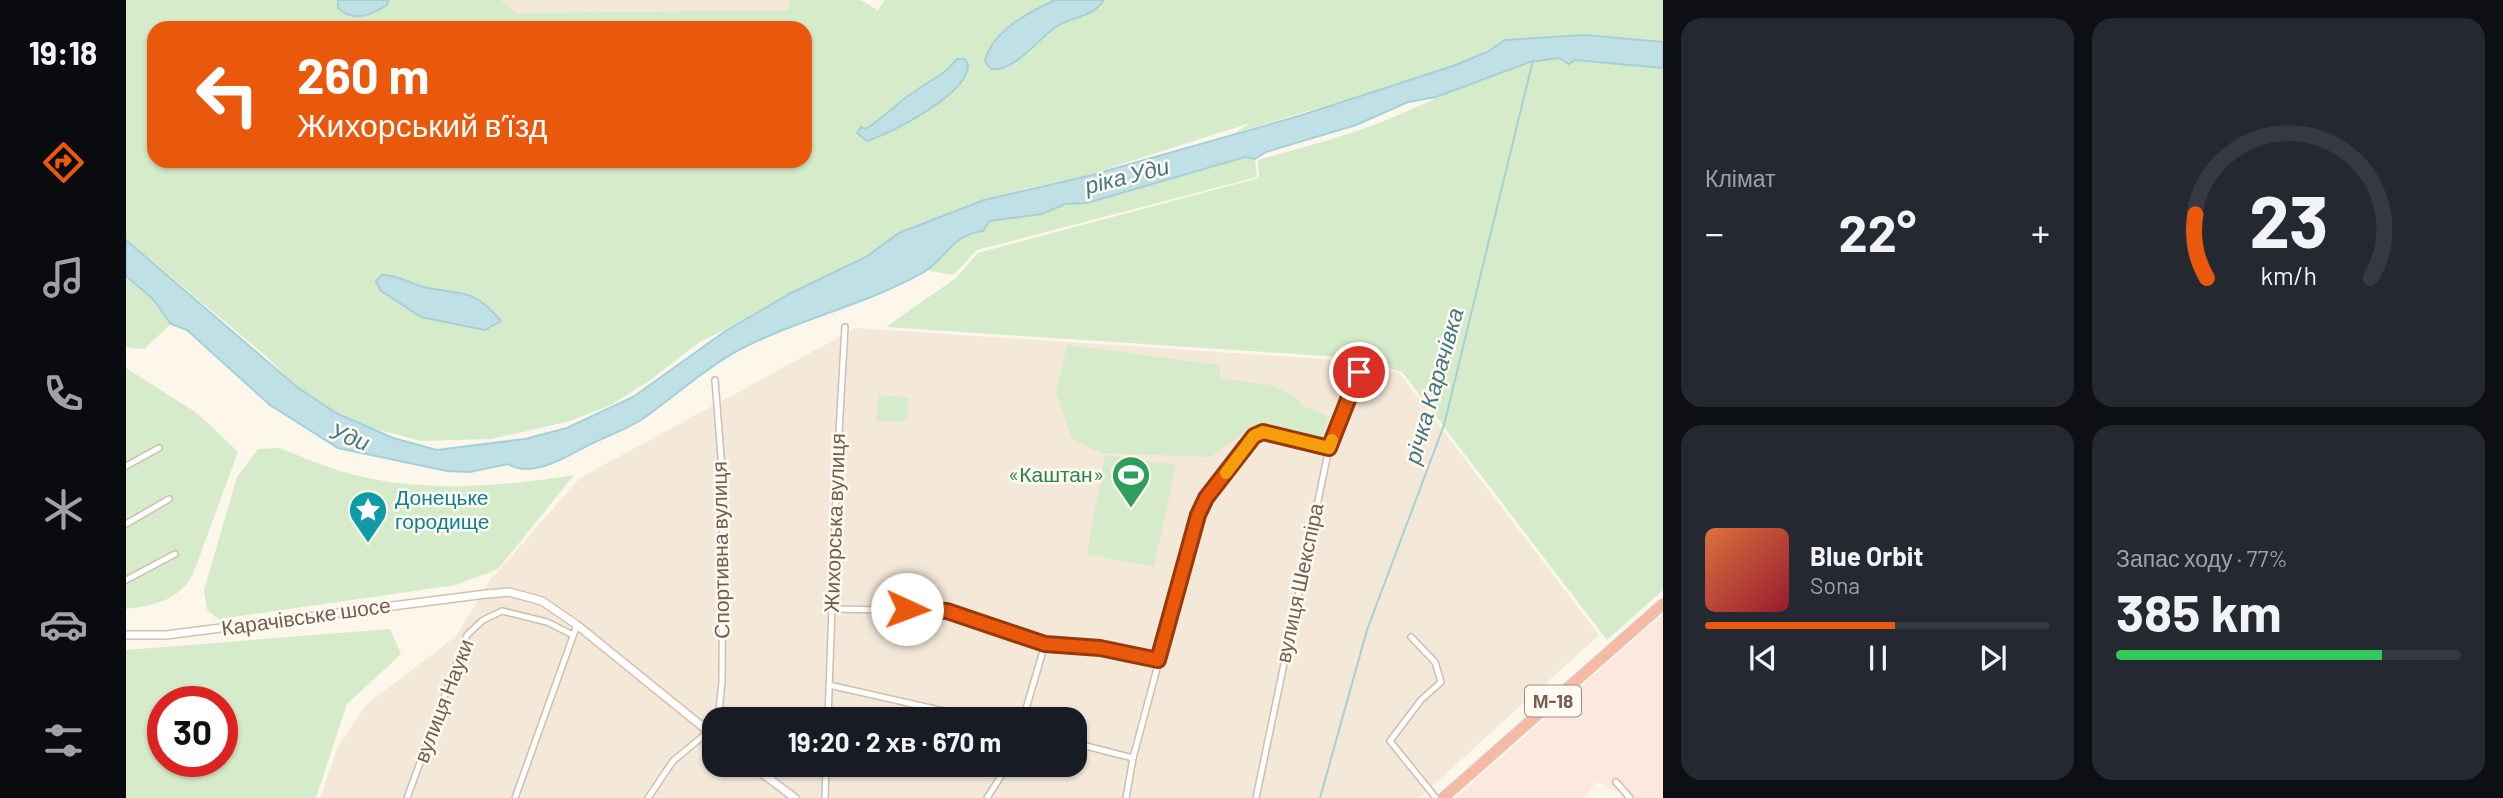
<!DOCTYPE html>
<html lang="uk">
<head>
<meta charset="utf-8">
<style>
	body { margin:0; font-family:Barlow,sans-serif; background:#242831; color:#f1f3f6; height:100vh; display:flex; flex-direction:column; font-size:26px; white-space:nowrap }
	* { box-sizing:border-box; margin:0 }
	p { font-size:23px; color:#9ea1a6 }
	.icon { flex:none; width:38px; height:38px; fill:none; stroke:currentColor; stroke-width:2; stroke-linecap:round; stroke-linejoin:round }
	.map { position:relative; flex:1; overflow:hidden }
	.panel { display:flex; flex-direction:column; gap:18px; padding:18px; background:#0d0f14; width:840px }
	.panel>* { flex:none }
	.hud { position:absolute; left:21px; top:21px; width:665px; height:147px; border-radius:21px; box-shadow:0 2px 5px #0004; background:#ea580c; color:#fff; overflow:hidden }
	.speed { position:absolute; left:21px; top:686px; display:flex; gap:14px; font-size:35px; font-weight:700; text-align:center }
	.speed>* { display:grid; place-content:center; width:91px; height:91px; border-radius:50%; background:#171b24; box-shadow:0 2px 5px #0004; line-height:1 }
	.speed .limit { border:10px solid #d22; background:#fff; color:#111 }
	.pin { position:absolute; display:grid; place-items:center; width:60px; height:60px; color:#fff; margin:-30px; border:4px solid #fff; border-radius:50%; box-shadow:0 2px 7px #0007 }
	.me { position:absolute; width:77px; margin:-38px; rotate:92deg; stroke-linejoin:round; filter:drop-shadow(0 0 5px #0008) }
	.turn { display:flex; align-items:center; gap:24px; height:147px; padding:0 35px; font-size:32px }
	.turn .icon { width:91px; height:91px; stroke-width:2.5 }
	.turn b { display:block; font-size:49px; line-height:60px }
	.big { font-size:52px; font-weight:700; line-height:1.1 }
	.panel .widget { flex:1; display:flex; flex-direction:column; justify-content:center; gap:10px; min-width:0; padding:0 24px; border-radius:21px; background:#242831 }
	.panel .dial { align-items:center; gap:0 }
	.dial svg { height:182px; overflow:visible; fill:none; stroke:#363941; stroke-width:7; stroke-linecap:round; text-anchor:middle }
	.dial text { fill:#f1f3f6; stroke:none }
	.song { display:flex; align-items:center; gap:21px }
	.cover { width:84px; height:84px; border-radius:10px; background:linear-gradient(135deg,hsl(20 70% 55%),hsl(350 70% 35%)) }
	.played { height:7px; border-radius:4px; background:linear-gradient(90deg,#ea580c 55%,#363941 55%) }
	.keys { display:flex; justify-content:space-around; direction:ltr }
	.heat { display:flex; justify-content:space-between; align-items:center; font-size:38px; direction:ltr }
	.charge { height:10px; border-radius:5px; background:linear-gradient(90deg,#34c759 77%,#363941 0) }
	.panel .tiles { flex:1; display:grid; gap:18px; grid-template-columns:repeat(2,1fr) }
	.trip { position:absolute; left:576px; top:707px; width:385px; height:70px; border-radius:21px; background:#171b24; box-shadow:0 2px 5px #0004; font-weight:700; line-height:70px; text-align:center }
	main { display:flex; flex:1; min-height:0 }
	.menu { display:flex; flex-direction:column; width:126px; justify-content:space-around; align-items:center; background:#090b0e; color:#9ea1a6 }
	.menu .icon { width:49px; height:49px }
	.menu .active { color:#ea580c }
	.menu b { font-size:32px; color:#f1f3f6 }
	.map>svg:first-child { display:block }
	.residential { fill:#f4e8d9; fill-rule:evenodd }
	.commercial { fill:#fce8df }
	.green { fill:#d6ebc9; fill-rule:evenodd }
	.water { fill:#bfe1e6; stroke:#a5d0d8; stroke-width:2 }
	.lines { fill:none; stroke-linecap:round; stroke-linejoin:round }
	.stream { stroke:#a5d0d8; stroke-width:2 }
	.street-casing { stroke:#cfbeb0; stroke-width:8 }
	.secondary-casing { stroke:#d5c0b0; stroke-width:10 }
	.highway-casing { stroke:#d9d2cd; stroke-width:12 }
	.street { stroke:#fff; stroke-width:5 }
	.secondary { stroke:#fff; stroke-width:7 }
	.highway { stroke:#f5b9a4; stroke-width:10 }
	.route-casing { stroke:#983908; stroke-width:18 }
	.route { stroke:#ea580c; stroke-width:12 }
	.slow { stroke:#f59e0b; stroke-width:12 }
	.labels { text-anchor:middle; stroke-width:5; stroke-linejoin:round; paint-order:stroke }
	.shield { fill:#fffaf2; stroke:#a08c7f; stroke-width:2 }
	.shield-label { font-size:19px; font-weight:bold; fill:#785d4e }
	.leisure-label { font-size:21px; fill:#27864d; stroke:#fffaf2; text-anchor:end }
	.culture-label { font-size:21px; fill:#0d838f; stroke:#fffaf2; text-anchor:start }
	.street-label { font-size:21px; fill:#785d4e; stroke:#fffaf2 }
	.water-label { font-size:23px; font-style:italic; fill:#447883; stroke:#fffaf2 }
</style>
</head>
<body>
<main>
<nav class="menu">
<b>19:18</b>
<svg class="icon active" aria-label="directions" viewBox="0 0 24 24"><path d="M12 3l9 9-9 9-9-9zM9 14v-3h6M13 9l2 2-2 2"/></svg>
<svg class="icon" aria-label="music" viewBox="0 0 24 24"><path d="M9 18V5l10-2v13"/><circle cx="6" cy="18" r="3"/><circle cx="16" cy="16" r="3"/></svg>
<svg class="icon" aria-label="phone" viewBox="0 0 24 24"><path d="M5 4h4l2 5-3 2q2 4 5 5l2-3 5 2v4C11 20 4 13 5 4z"/></svg>
<svg class="icon" aria-label="climate" viewBox="0 0 24 24"><path d="M12 3v18M4 7l16 10M4 17L20 7"/></svg>
<svg class="icon" aria-label="car" viewBox="0 0 24 24"><path d="M5 17H2v-5l4-1 3-4h7l3 4 3 1v5h-3M9 17h6M6 11h13"/><circle cx="7" cy="17" r="2"/><circle cx="17" cy="17" r="2"/></svg>
<svg class="icon" aria-label="filters" viewBox="0 0 24 24"><path d="M4 7h16M4 17h16"/><circle cx="9" cy="7" r="2"/><circle cx="15" cy="17" r="2"/></svg>
</nav>
<div class="map">
<svg width="1537" height="798" viewBox="0 0 1537 798">
	<rect width="100%" height="100%" fill="#fcf6eb"/>
	<!-- residential -->
	<g class="residential">
		<path d="M375,0H664L661,10L390,13Z"/>
		<path d="M730,328L1228,361L1274,374L1473,635L1293,798H194L212,746L239,706L330,636L365,579L454,478ZM588,719H948V765H588Z"/>
	</g>
	<!-- commercial -->
	<path class="commercial" d="M1537,614V798H1506L1470,782L1458,798H1329Z"/>
	<!-- green -->
	<g class="green">
		<path d="M0,0H375L390,13L661,10L664,0H734L752,10L759,0H1537V42L1379,40L1333,66L1109,133L1124,123L955,177L897,189L575,341L523,381L485,405L444,421L366,439L295,441L235,425L210,413L171,387L140,356L0,239ZM28,28H679V161H28Z"/>
		<path d="M1433,58L1443,63L1449,60L1537,68V590L1481,640L1276,372L1230,358L760,327L830,278L852,253L1133,178L1132,160C1163,151 1195,143 1225,133C1295,111 1359,67 1433,58Z"/>
		<path d="M1119,157L1129,159L1131,177L851,250L827,275L800,270L838,233L857,231L863,221L916,214L939,204L961,203Z"/>
		<path d="M0,274L28,299L45,324L18,349L0,347Z"/>
		<path d="M941,345L1093,365L1095,378L1147,386L1170,397L1176,406L1203,416L1194,442L1129,425L1085,457L975,453L946,439L930,392Z"/>
		<path d="M0,368L72,414L112,452L67,574C52,601 29,605 0,609Z"/>
		<path d="M753,395L783,398L781,417L775,422L753,421L750,419Z"/>
		<path d="M154,448C174,456 194,465 214,471C290,494 372,487 448,475L372,569L330,585L93,619L81,610L78,590L111,477L132,449Z"/>
		<path d="M979,455L1050,465L1028,567L961,554Z"/>
		<path d="M264,629L275,654L221,704L190,798H0V650ZM37,702H96V761H37Z"/>
	</g>
	<!-- water -->
	<g class="water">
		<path d="M212,0H262L261,5C245,15 228,23 212,8Z"/>
		<path d="M929,0H978C965,20 944,15 927,29C911,41 886,73 865,69L859,61C866,31 903,12 929,0Z"/>
		<path d="M1458,35L1537,42V68L1449,60L1443,64L1433,58L1404,62L1310,97L1282,102L1230,125L1140,152L1129,159L1119,157L961,203L939,204L916,214L863,221L857,231C825,235 822,257 798,272C738,306 671,319 611,351C576,370 547,398 515,420C497,431 476,438 457,448C436,459 406,478 382,464L344,472L321,471L212,448L144,405L61,330L45,324L27,299L0,276V240L171,387L210,413L267,438L311,450L399,439L441,428L507,397L598,332L665,293L740,257L773,233L858,200L962,176L1173,116L1327,66L1361,52L1379,40Z"/>
		<path d="M831,59H838L842,64C844,93 766,133 741,141L731,133L735,127L740,129C757,118 771,103 788,92C807,78 815,78 831,59Z"/>
		<path d="M256,275C273,275 282,283 298,287C336,296 345,286 375,321L359,330L295,317L254,290L250,281Z"/>
	</g>
	<g class="lines">
		<!-- stream -->
		<path class="stream" d="M1194,798L1241,630L1318,425L1407,60"/>
		<!-- street casing -->
		<g class="street-casing">
			<g id="street">
				<path d="M0,466L33,448"/>
				<path d="M0,524L43,499"/>
				<path d="M0,580L49,554"/>
				<path d="M705,609L821,611L919,644L973,648L1032,660"/>
				<path d="M1285,637L1309,662L1315,682L1295,700L1264,741L1310,798"/>
				<path d="M703,685L853,719"/>
				<path d="M589,719L593,711L596,682L597,482L589,380"/>
				<path d="M702,719L711,467L719,327"/>
				<path d="M897,719L919,644"/>
				<path d="M948,743L1007,758"/>
				<path d="M1490,782L1504,798"/>
				<path d="M281,798L341,635L357,620L376,611L421,622L447,635"/>
				<path d="M389,798L451,625"/>
				<path d="M522,798L547,761L582,732L588,721"/>
				<path d="M699,798L700,765"/>
				<path d="M861,798L882,765"/>
				<path d="M1000,798L1007,758L1072,515L1080,498L1128,436L1137,432L1203,448"/>
				<path d="M1130,798L1203,448L1233,372"/>
			</g>
		</g>
		<!-- secondary casing -->
		<g class="secondary-casing">
			<g id="secondary">
				<path d="M0,635H40L360,594L383,592L416,601L451,625L588,736"/>
				<path d="M625,765L669,798"/>
			</g>
		</g>
		<!-- highway casing -->
		<g class="highway-casing">
			<path id="highway" d="M1317,798L1537,604"/>
		</g>
		<!-- street -->
		<use href="#street" class="street"/>
		<!-- secondary -->
		<use href="#secondary" class="secondary"/>
		<!-- highway -->
		<use href="#highway" class="highway"/>
	</g>
	<g class="lines">
		<!-- route casing -->
		<g class="route-casing">
			<path id="route" d="M781,609L821,611L919,644L974,648L1032,660L1072,515L1080,498L1128,436L1137,432L1203,448L1233,372"/>
		</g>
		<!-- route -->
		<use href="#route" class="route"/>
		<!-- slow -->
		<path class="slow" d="M1100,473L1128,436L1137,432L1203,448L1206,440"/>
	</g>
	<!-- icons -->
	<defs>
		<g id="stadium-pin" transform="scale(2.0125)"><path d="M0 17L-7.5 6A9.5 9.5 0 1 1 7.5 6Z" fill="#2e9e5b" stroke="#fffaf2"/><path d="M0-5a6.5 5 0 1 0 0 10a6.5 5 0 1 0 0-10ZM-3.5-1.8h7v3.6h-7Z" fill="#fff"/></g>
		<g id="sight-pin" transform="scale(2.0125)"><path d="M0 17L-7.5 6A9.5 9.5 0 1 1 7.5 6Z" fill="#0f9aa8" stroke="#fffaf2"/><path d="M0-6L1.8-2.2L6-1.7L2.9 1.2L3.7 5.4L0 3.3L-3.7 5.4L-2.9 1.2L-6-1.7L-1.8-2.2Z" fill="#fff"/></g>
	</defs>
	<g fill-rule="evenodd">
		<use href="#stadium-pin" x="1005" y="475"/>
		<use href="#sight-pin" x="242" y="510"/>
	</g>
	<g class="labels">
		<!-- shield labels -->
		<rect class="shield" x="1399" y="685.5" width="56" height="31" rx="5"/>
		<g class="shield-label">
			<text x="1427" y="708">М-18</text>
		</g>
		<!-- leisure labels -->
		<g class="leisure-label">
			<text x="978" y="482">«Каштан»</text>
		</g>
		<!-- culture labels -->
		<g class="culture-label">
			<text x="269" y="505">Донецьке<tspan x="269" dy="24">городище</tspan></text>
		</g>
		<!-- street labels -->
		<g class="street-label">
			<text transform="translate(709 523) rotate(-88)" y="7">Жихорська вулиця</text>
			<text transform="translate(595 550) rotate(-91)" y="7">Спортивна вулиця</text>
			<text transform="translate(1174 583) rotate(-78)" y="7">вулиця Шекспіра</text>
			<text transform="translate(180 617) rotate(-8)" y="7">Карачівське шосе</text>
			<text transform="translate(318 701) rotate(-69)" y="7">вулиця Науки</text>
		</g>
		<!-- water labels -->
		<g class="water-label">
			<text transform="translate(1001 176) rotate(-14)" y="8">ріка Уди</text>
			<text transform="translate(1308 386) rotate(-74)" y="8">річка Карачівка</text>
			<text transform="translate(224 437) rotate(21)" y="8">Уди</text>
		</g>
	</g>
</svg>
<div class="speed"><div class="limit">30</div></div>
<div class="pin" style="left:1233px;top:372px;background:#d93025"><svg class="icon" aria-label="arrive" viewBox="0 0 24 24"><path d="M6 21V4h12l-3 4 3 4H6"/></svg></div>
<svg class="me" style="left:781px;top:609px" viewBox="-20 -20 40 40"><circle r="19" fill="#fff"/><path d="M0-13L10 11 0 6-10 11z" fill="#ea580c"/></svg>
<div class="trip">19:20 · 2 хв · 670 m</div>
<div class="hud">
<div class="turn"><svg class="icon" aria-label="left" viewBox="0 0 24 24"><path d="M17 20v-9H6M10 6l-5 5 5 5"/></svg><div><b>260 m</b>Жихорський в’їзд</div></div>
</div>
</div>
<section class="panel">
<div class="tiles">
<div class="widget"><p>Клімат</p>
<div class="heat"><a>−</a><b class="big">22°</b><a>+</a></div>
</div>
<div class="widget dial"><svg viewBox="0 0 100 80">
<path d="M14 69A42 42 0 1 1 86 69"/>
<path d="M14 69A42 42 0 0 1 9 41" stroke="#ea580c"/>
<text x="50" y="56" font-size="32" font-weight="700">23</text>
<text x="50" y="72" font-size="11">km/h</text>
</svg></div>
<div class="widget">
<div class="song"><i class="cover"></i><div><b>Blue Orbit</b><p>Sona</p></div></div>
<div class="played"></div>
<div class="keys"><svg class="icon" aria-label="previous" viewBox="0 0 24 24"><path d="M18 5L8 12l10 7zM5 5v14"/></svg><svg class="icon" aria-label="pause" viewBox="0 0 24 24"><path d="M8 5v14M16 5v14"/></svg><svg class="icon" aria-label="next" viewBox="0 0 24 24"><path d="M6 5l10 7-10 7zM19 5v14"/></svg></div>
</div>
<div class="widget"><p>Запас ходу · 77%</p><b class="big">385 km</b><div class="charge"></div></div>
</div>
</section>
</main>
</body>
</html>
